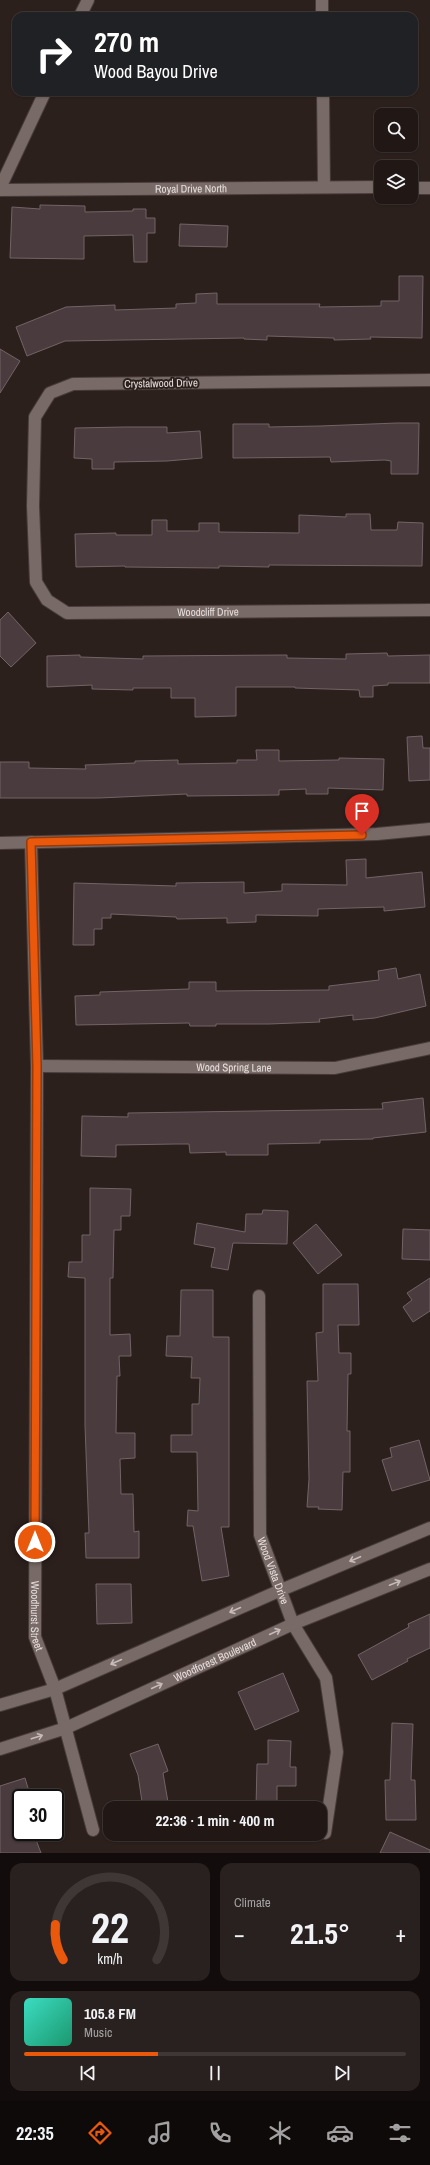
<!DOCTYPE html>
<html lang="en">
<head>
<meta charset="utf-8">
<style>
	body { margin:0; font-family:"Archivo Narrow",sans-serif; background:#29211f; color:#f1f3f6; height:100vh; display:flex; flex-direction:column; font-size:15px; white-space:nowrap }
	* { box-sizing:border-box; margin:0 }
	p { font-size:13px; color:#a2a0a1 }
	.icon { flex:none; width:22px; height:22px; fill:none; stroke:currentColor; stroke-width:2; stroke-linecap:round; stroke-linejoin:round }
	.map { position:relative; height:1853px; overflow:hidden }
	.sheet { display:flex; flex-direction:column; gap:10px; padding:10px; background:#120d0c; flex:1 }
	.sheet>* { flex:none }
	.guide { position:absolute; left:12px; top:12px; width:406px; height:84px; border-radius:12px; box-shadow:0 1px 3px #0004,0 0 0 1px #3e3735; background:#202124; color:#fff; overflow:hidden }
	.buttons { position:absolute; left:374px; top:108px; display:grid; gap:8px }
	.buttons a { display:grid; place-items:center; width:44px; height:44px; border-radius:8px; background:#211816; box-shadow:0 1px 3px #0004,0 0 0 1px #3e3735; font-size:20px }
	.speed { position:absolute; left:12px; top:1789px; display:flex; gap:8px; font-size:20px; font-weight:700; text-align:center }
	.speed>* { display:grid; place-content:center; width:52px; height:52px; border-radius:50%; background:#211816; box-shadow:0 1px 3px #0004,0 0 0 1px #3e3735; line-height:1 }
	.speed .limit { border:2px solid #111; border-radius:6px; background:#fff; color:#111 }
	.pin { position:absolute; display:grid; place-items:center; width:34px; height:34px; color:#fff; margin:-41px -17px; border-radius:50% 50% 50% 0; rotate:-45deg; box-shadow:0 0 4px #0007 }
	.pin .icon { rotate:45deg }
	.me { position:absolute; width:44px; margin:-22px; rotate:0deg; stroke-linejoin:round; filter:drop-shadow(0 0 3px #0008) }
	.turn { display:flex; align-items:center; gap:14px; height:84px; padding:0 16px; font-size:18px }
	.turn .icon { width:52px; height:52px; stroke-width:2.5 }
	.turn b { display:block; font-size:28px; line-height:34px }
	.big { font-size:30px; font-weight:700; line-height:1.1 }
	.sheet .tile { flex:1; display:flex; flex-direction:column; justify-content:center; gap:6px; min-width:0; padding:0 14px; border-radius:12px; background:#29211f }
	.sheet .dial { align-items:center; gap:0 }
	.dial svg { height:104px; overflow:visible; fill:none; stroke:#3e3735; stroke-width:7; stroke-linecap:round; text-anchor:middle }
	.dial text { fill:#f1f3f6; stroke:none }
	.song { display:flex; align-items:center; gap:12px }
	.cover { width:48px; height:48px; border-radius:6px; background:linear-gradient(135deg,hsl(170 70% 55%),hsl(160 70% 35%)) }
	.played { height:4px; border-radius:2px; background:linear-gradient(90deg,#ea580c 35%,#3e3735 35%) }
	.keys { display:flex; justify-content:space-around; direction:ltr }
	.heat { display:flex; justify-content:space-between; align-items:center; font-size:22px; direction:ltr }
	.sheet .tiles { flex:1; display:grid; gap:10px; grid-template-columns:1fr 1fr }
	.tile:last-child { grid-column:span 2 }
	.trip { position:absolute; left:103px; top:1801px; width:224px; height:40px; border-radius:12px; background:#211816; box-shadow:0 1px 3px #0004,0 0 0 1px #3e3735; font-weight:700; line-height:40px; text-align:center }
	.dock { display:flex; height:64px; justify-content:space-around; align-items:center; background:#0d0a09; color:#a2a0a1 }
	.dock .icon { width:28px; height:28px }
	.dock .on { color:#ea580c }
	.dock b { font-size:18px; color:#f1f3f6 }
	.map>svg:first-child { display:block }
	.building { fill:#493b3e; stroke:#726367 }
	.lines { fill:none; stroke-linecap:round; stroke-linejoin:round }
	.minor-casing { stroke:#473c3a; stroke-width:14 }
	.tertiary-casing { stroke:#473c3a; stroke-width:14 }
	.minor { stroke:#786a66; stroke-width:12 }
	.tertiary { stroke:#786a66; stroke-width:12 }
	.oneway { stroke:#c6bbb9 }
	.route-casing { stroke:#983908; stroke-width:10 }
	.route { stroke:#ea580c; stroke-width:7 }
	.labels { text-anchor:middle; stroke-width:4; stroke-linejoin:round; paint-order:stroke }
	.street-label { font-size:11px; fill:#e7dedc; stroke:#2c201d }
</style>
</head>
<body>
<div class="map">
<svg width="430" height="1853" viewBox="0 0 430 1853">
	<rect width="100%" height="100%" fill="#2c201d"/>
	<!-- building -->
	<g class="building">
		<path d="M40,205L85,206V212L133,211V209H146V218H155V233H147V262H134L133,235L84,236V259L10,258L12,207L40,209Z"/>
		<path d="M180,224L228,226L227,247L179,246Z"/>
		<path d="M399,276H423L422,338L370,337L371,339L334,340V338L267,336V340L244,339V338L65,341L27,356L16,327L66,307L115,305V310L176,308V304L196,303V294L217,293V304H320L319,307L381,306V301H399Z"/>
		<path d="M0,349L20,361L0,393Z"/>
		<path d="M397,423H419L418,474H391V461L385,460L331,462L330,457L233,458V424H269V427L320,426Z"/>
		<path d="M125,427H167V433L200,431L202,458L167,461L114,462V469H92V459L74,458L75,428Z"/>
		<path d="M346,514H370L371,530H397L398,522L423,523L422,566L269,565V567L219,566V568L125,567V566L76,567L75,534L116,533V535H152V520H167V531H199V523H219V532L299,533V515L346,517Z"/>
		<path d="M8,612L36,643L11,667L0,656V620Z"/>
		<path d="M387,653L388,656L430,655V683H388V685L373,686V697H360L359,690L295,688V687H236V716L195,717V698H171V688H133V690L92,689V685L47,687V656L80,655V657L143,659V656L287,655V658L346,659V654Z"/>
		<path d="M422,736L423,748H430V780L409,781L407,737Z"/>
		<path d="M256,750H279V761L339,760V758L384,759L383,790L328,788V794H306V789L279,790V795L187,796V794L99,798H0V762H29V768L86,769L85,765L135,763V761L178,760V764L237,763V760H257Z"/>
		<path d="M366,859V878L422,872L425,907L384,911V907L318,909V916L256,915V922L227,923V918L177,919L176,917L111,914V918H102V929H94V945H73L74,883L176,886V883L244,882V893L282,891V884L347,885L346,860Z"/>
		<path d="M396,968L398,979L420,974L426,1006L375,1018L353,1020V1015L319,1019L320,1022L269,1024H216V1026H190L189,1023L76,1025L75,996L100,995V992L189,989V982H216V991L329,990V986L379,980L378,971Z"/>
		<path d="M423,1098L426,1132L373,1138V1139L320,1140V1143L268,1144V1155H226V1152L190,1153L189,1144H176L116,1145V1157L81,1156L82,1116L128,1117V1113L383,1109L382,1103Z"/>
		<path d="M90,1188L131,1189L130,1216H121V1230H114L113,1278H110V1335L130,1334L131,1356H119L120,1376H117L116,1433H135V1458L120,1459L121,1494H133L134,1532L139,1531V1558H86L85,1533H89L85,1425V1278L68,1277L69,1262H82V1235H90Z"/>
		<path d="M263,1210L288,1211L287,1244L233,1243L228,1270L211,1267L215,1248L194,1244L197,1223L245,1232L246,1214H262Z"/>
		<path d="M316,1224L342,1255L318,1274L293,1243Z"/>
		<path d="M403,1229L430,1230V1260L402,1259Z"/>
		<path d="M430,1278V1311L413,1322L403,1307L412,1300L407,1293Z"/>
		<path d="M323,1284H358L359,1325H338L339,1353H351V1374H348L347,1431H350V1472H343L342,1510L318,1509L319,1507H307L309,1479L307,1381H318L316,1333L323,1332Z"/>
		<path d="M181,1290H213V1337H229V1527H221L229,1576L202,1581L193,1526H187L188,1510L198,1511L197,1452H171V1435H192V1404H199L200,1378H191L192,1357L166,1356L167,1336H180Z"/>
		<path d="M419,1440L430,1480L392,1491L382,1460L392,1457L390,1448Z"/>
		<path d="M96,1584H131L132,1623L97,1624Z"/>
		<path d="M430,1614V1648L407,1659L408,1661L372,1680L358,1655L409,1627L408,1624Z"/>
		<path d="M283,1673L299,1711L255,1730L238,1692Z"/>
		<path d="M392,1723L413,1724L411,1780H415L416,1820H386L385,1780H390Z"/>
		<path d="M268,1740L291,1741L290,1767H296V1786H277V1808H256L257,1764H268Z"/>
		<path d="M158,1744L168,1771L163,1773L169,1808H143L138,1775L130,1754Z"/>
		<path d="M25,1778L31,1798H21V1832H33L41,1853H0V1786Z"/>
		<path d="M390,1832L430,1850V1853H380Z"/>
	</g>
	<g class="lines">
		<!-- minor casing -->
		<g class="minor-casing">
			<g id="minor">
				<path d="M80,16L88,0"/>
				<path d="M322,16V0"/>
				<path d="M323,92L324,187"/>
				<path d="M0,188L45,92"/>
				<path d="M411,188H430"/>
				<path id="s1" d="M0,190L381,187"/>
				<path id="s2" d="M430,380L73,384L50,393L35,417L33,506L36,582L47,600L67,613L430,610"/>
				<path id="s3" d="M31,842L37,1066L35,1637L55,1689L93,1830"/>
				<path d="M0,843L377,834L430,829"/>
				<path id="s4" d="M37,1066L335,1068L430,1048"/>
				<path id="s5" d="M259,1296L260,1535L293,1624L326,1678L337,1752L325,1833"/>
			</g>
		</g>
		<!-- tertiary casing -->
		<g class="tertiary-casing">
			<g id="tertiary">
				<path d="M0,1705L55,1689L281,1590L430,1528"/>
				<path id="s6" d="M0,1749L66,1728L293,1624L430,1569"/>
			</g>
		</g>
		<!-- minor -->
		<use href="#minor" class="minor"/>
		<!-- tertiary -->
		<use href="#tertiary" class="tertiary"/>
	</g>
	<!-- one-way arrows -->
	<defs><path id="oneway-shaft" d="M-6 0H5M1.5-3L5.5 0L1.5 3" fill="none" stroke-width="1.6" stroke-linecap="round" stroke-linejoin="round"/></defs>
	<g class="oneway">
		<use href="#oneway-shaft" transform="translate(355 1559) rotate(157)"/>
		<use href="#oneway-shaft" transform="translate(395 1583) rotate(-22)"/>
		<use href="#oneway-shaft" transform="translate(235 1610) rotate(156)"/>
		<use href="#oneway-shaft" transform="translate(275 1632) rotate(-25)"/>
		<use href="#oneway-shaft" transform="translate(116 1662) rotate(156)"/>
		<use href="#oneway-shaft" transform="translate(157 1686) rotate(-25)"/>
		<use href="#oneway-shaft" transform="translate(37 1737) rotate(-18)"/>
	</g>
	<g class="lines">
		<!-- route casing -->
		<g class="route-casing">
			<path id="route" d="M35,1542L37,1066L31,842L362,835"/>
		</g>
		<!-- route -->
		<use href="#route" class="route"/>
	</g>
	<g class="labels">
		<!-- street labels -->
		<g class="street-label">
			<text dy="4" stroke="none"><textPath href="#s1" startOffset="191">Royal Drive North</textPath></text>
			<text transform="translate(161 383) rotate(-1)" y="4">Crystalwood Drive</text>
			<text dy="4" stroke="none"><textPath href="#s2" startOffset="761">Woodcliff Drive</textPath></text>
			<text dy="4" stroke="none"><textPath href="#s4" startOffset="197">Wood Spring Lane</textPath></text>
			<text dy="4" stroke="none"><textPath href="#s5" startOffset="277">Wood Vista Drive</textPath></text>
			<text dy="4" stroke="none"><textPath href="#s3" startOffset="774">Woodhurst Street</textPath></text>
			<text dy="4" stroke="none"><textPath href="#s6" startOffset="233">Woodforest Boulevard</textPath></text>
		</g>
	</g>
</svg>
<div class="buttons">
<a><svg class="icon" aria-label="search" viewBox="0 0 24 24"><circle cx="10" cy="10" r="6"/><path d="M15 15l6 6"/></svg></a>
<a><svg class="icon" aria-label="layers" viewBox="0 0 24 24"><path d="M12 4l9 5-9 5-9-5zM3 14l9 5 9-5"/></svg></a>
</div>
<div class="speed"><div class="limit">30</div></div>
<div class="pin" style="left:362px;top:835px;background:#d93025"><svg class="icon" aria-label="arrive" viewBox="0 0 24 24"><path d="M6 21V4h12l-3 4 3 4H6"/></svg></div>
<svg class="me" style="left:35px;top:1542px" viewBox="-20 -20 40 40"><circle r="17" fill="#ea580c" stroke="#fff" stroke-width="3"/><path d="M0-11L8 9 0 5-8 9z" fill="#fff"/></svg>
<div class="trip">22:36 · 1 min · 400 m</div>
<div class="guide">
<div class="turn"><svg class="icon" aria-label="right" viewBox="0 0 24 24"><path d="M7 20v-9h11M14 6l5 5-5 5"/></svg><div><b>270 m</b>Wood Bayou Drive</div></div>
</div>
</div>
<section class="sheet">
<div class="tiles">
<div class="tile dial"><svg viewBox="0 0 100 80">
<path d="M14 69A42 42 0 1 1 86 69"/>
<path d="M14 69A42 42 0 0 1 8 42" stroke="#ea580c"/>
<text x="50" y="56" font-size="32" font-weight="700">22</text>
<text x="50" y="72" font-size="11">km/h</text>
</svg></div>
<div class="tile"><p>Climate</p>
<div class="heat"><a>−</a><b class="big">21.5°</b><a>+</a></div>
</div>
<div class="tile">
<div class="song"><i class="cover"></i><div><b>105.8 FM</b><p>Music</p></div></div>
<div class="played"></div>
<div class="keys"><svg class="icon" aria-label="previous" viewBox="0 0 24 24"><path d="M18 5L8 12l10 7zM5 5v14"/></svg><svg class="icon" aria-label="pause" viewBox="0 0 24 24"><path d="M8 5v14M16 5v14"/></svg><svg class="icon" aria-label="next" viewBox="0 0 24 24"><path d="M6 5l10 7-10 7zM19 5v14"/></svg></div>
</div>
</div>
</section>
<nav class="dock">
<b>22:35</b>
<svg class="icon on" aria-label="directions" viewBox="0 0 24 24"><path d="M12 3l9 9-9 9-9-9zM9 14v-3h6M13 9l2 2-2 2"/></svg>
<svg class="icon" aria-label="music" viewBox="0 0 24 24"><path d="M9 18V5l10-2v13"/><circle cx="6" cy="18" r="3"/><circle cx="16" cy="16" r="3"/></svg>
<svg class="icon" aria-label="phone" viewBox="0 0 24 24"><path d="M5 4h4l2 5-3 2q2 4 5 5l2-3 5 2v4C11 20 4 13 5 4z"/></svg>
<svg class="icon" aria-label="climate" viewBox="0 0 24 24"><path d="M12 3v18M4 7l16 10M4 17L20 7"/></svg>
<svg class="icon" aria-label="car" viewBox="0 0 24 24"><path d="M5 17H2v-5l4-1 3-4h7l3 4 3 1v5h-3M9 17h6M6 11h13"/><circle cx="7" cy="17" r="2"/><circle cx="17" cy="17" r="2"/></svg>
<svg class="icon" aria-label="filters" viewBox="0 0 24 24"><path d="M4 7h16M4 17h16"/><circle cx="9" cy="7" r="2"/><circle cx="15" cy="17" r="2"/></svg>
</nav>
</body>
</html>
